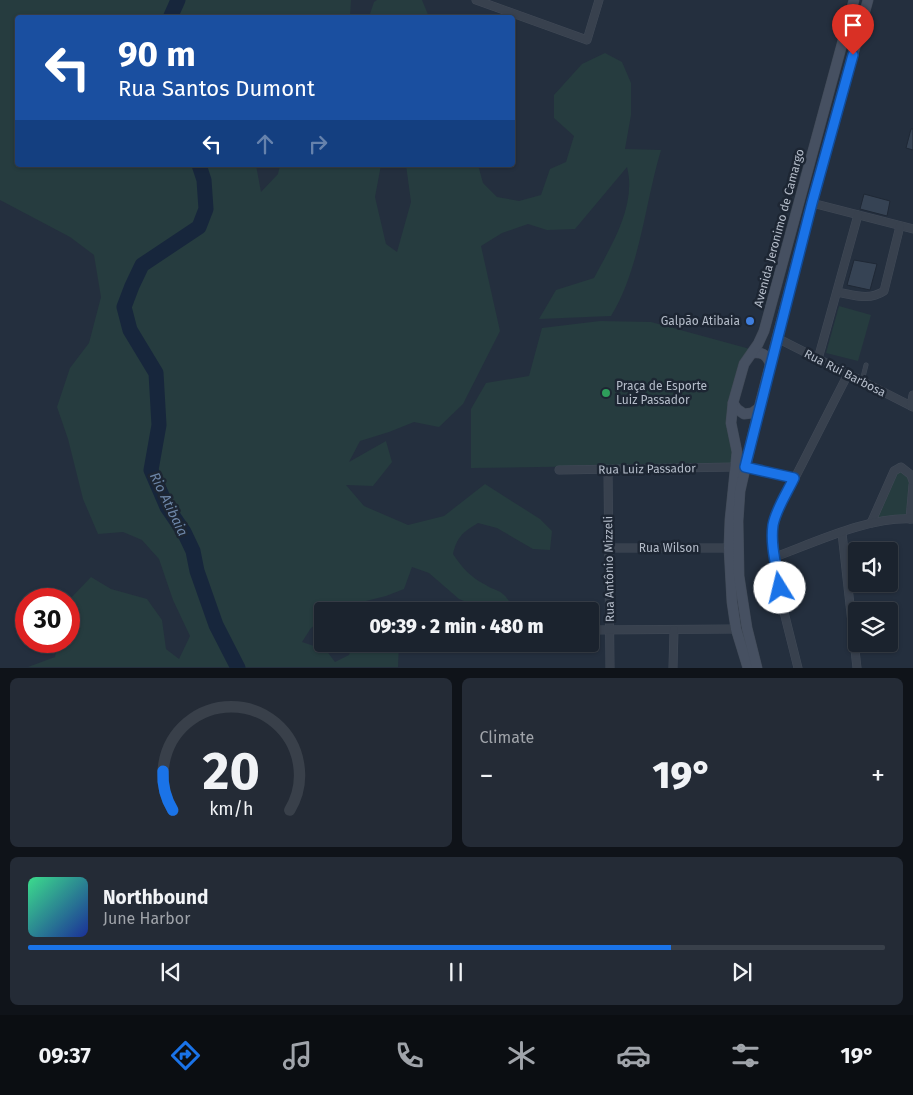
<!DOCTYPE html>
<html lang="en">
<head>
<meta charset="utf-8">
<style>
	body { margin:0; font-family:"Fira Sans",sans-serif; background:#242b36; color:#f1f3f6; height:100vh; display:flex; flex-direction:column; font-size:19px; white-space:nowrap }
	* { box-sizing:border-box; margin:0 }
	p { font-size:16px; color:#a0a4aa }
	.icon { flex:none; width:28px; height:28px; fill:none; stroke:currentColor; stroke-width:2; stroke-linecap:round; stroke-linejoin:round }
	.map { position:relative; height:668px; overflow:hidden }
	.drawer { display:flex; flex-direction:column; gap:10px; padding:10px; background:#0f1319; flex:1 }
	.drawer>* { flex:none }
	.guide { position:absolute; left:15px; top:15px; width:500px; height:152px; border-radius:5px; box-shadow:0 1px 4px #0004,0 0 0 1px #39404a; background:#1a4fa0; color:#fff; overflow:hidden }
	.tools { position:absolute; left:848px; top:542px; display:grid; gap:10px }
	.tools a { display:grid; place-items:center; width:50px; height:50px; border-radius:5px; background:#1b232e; box-shadow:0 1px 4px #0004,0 0 0 1px #39404a; font-size:25px }
	.speed { position:absolute; left:15px; top:588px; display:flex; gap:10px; font-size:25px; font-weight:700; text-align:center }
	.speed>* { display:grid; place-content:center; width:65px; height:65px; border-radius:50%; background:#1b232e; box-shadow:0 1px 4px #0004,0 0 0 1px #39404a; line-height:1 }
	.speed .limit { border:8px solid #d22; background:#fff; color:#111 }
	.pin { position:absolute; display:grid; place-items:center; width:42px; height:42px; color:#fff; margin:-51px -21px; border-radius:50% 50% 50% 0; rotate:-45deg; box-shadow:0 0 5px #0007 }
	.pin .icon { rotate:45deg }
	.me { position:absolute; width:55px; margin:-28px; rotate:351deg; stroke-linejoin:round; filter:drop-shadow(0 0 4px #0008) }
	.turn { display:flex; align-items:center; gap:18px; height:105px; padding:0 20px; font-size:22px }
	.turn .icon { width:65px; height:65px; stroke-width:2.5 }
	.turn b { display:block; font-size:35px; line-height:42px }
	.lanes { display:flex; align-items:center; height:48px; padding:0 20px; background:#0003; justify-content:center; gap:25px; direction:ltr }
	.lanes .off { opacity:.35 }
	.big { font-size:38px; font-weight:800; line-height:1.1 }
	.drawer .widget { flex:1; display:flex; flex-direction:column; justify-content:center; gap:8px; min-width:0; padding:0 18px; border-radius:8px; background:#242b36 }
	.drawer .dial { align-items:center; gap:0 }
	.dial svg { height:130px; overflow:visible; fill:none; stroke:#39404a; stroke-width:7; stroke-linecap:round; text-anchor:middle }
	.dial text { fill:#f1f3f6; stroke:none }
	.song { display:flex; align-items:center; gap:15px }
	.cover { width:60px; height:60px; border-radius:8px; background:linear-gradient(135deg,hsl(150 70% 55%),hsl(230 70% 35%)) }
	.played { height:5px; border-radius:2px; background:linear-gradient(90deg,#1a73e8 75%,#39404a 75%) }
	.keys { display:flex; justify-content:space-around; direction:ltr }
	.heat { display:flex; justify-content:space-between; align-items:center; font-size:28px; direction:ltr }
	.drawer .tiles { flex:1; display:grid; gap:10px; grid-template-columns:1fr 1fr }
	.widget:last-child { grid-column:span 2 }
	.trip { position:absolute; left:314px; top:602px; width:285px; height:50px; border-radius:5px; background:#1b232e; box-shadow:0 1px 4px #0004,0 0 0 1px #39404a; font-weight:800; line-height:50px; text-align:center }
	.menu { display:flex; height:80px; justify-content:space-around; align-items:center; background:#0b0e12; color:#a0a4aa }
	.menu .icon { width:35px; height:35px }
	.menu .active { color:#1a73e8 }
	.menu b { font-size:22px; color:#f1f3f6 }
	.map>svg:first-child { display:block }
	.green { fill:#263c3f }
	.lines { fill:none; stroke-linecap:round; stroke-linejoin:round }
	.river { stroke:#17263c; stroke-width:15 }
	.building { fill:#364354; stroke:#1f2835 }
	.service-casing { stroke:#414a57; stroke-width:5 }
	.minor-casing { stroke:#414a57; stroke-width:9 }
	.secondary-casing { stroke:#414a57; stroke-width:11 }
	.service { stroke:#38414e; stroke-width:4 }
	.minor { stroke:#38414e; stroke-width:8 }
	.secondary { stroke:#465061; stroke-width:10 }
	.route-casing { stroke:#114b97; stroke-width:12 }
	.route { stroke:#1a73e8; stroke-width:9 }
	.shop-dot { fill:#3f7fe0; stroke:#1d2633; stroke-width:2 }
	.leisure-dot { fill:#2e9e5b; stroke:#1d2633; stroke-width:2 }
	.labels { text-anchor:middle; stroke-width:5; stroke-linejoin:round; paint-order:stroke }
	.street-label { font-size:12px; fill:#b4bcc9; stroke:#1d2633 }
	.poi-label { font-size:12px; fill:#b4bcc9; stroke:#1d2633; text-anchor:end }
	.water-label { font-size:14px; font-style:italic; fill:#6d86a8; stroke:#1d2633 }
</style>
</head>
<body>
<div class="map">
<svg width="913" height="668" viewBox="0 0 913 668">
	<rect width="100%" height="100%" fill="#242f3e"/>
	<!-- green -->
	<g class="green">
		<path d="M0,0H351L350,17L18,18V165H256L261,192L278,174L280,165H381L375,197L386,244L397,252L411,202L406,165H478L483,183L497,197L519,201L541,195L550,169L566,162L574,136L554,118V95L582,64L605,53L622,62L631,83V115L625,149L661,150C645,203 640,269 611,316L539,319L556,290L594,278C611,246 637,205 627,167L575,229L547,230L528,224L502,233L481,246L500,331L463,404L439,427L414,422L389,432L360,441L349,462L386,441L392,462L373,486L346,485L364,506L408,525L444,516L485,484L540,519L552,531L550,550L533,549L497,528L478,523C463,532 457,537 453,554C461,566 470,577 484,584C496,592 500,588 509,601L504,611H489L459,599L429,573L412,567L404,589L386,596L358,603L340,611H322V621L311,628L302,642L326,650L335,662L349,655L353,644H399L398,667H28L55,657L58,641H69V600L91,577L111,589L147,599L162,620L166,649L179,659L190,636L173,600L159,559L142,540L123,532L98,534L83,499L68,439L57,407L70,368L89,343L101,297L94,255L70,237L0,200Z"/>
		<path d="M377,0H422L429,17H369L374,2Z"/>
		<path d="M839,306L871,315L858,361L826,353Z"/>
		<path d="M600,321L651,322L750,349L739,362L729,402L734,453L733,464L471,468V409L486,383L529,376L542,328Z"/>
		<path d="M900,471L906,472L911,484L908,518L873,521L895,472Z"/>
	</g>
	<g class="lines">
		<!-- river -->
		<g class="river">
			<path d="M170,18L178,0"/>
			<path d="M199,165L204,180L206,209L199,227L142,265L132,286L124,307L130,330L156,373L159,425L151,470L167,507L184,532L193,551L197,571L216,625L238,668"/>
		</g>
	</g>
	<!-- building -->
	<g class="building">
		<path d="M911,129H913V150L906,148Z"/>
		<path d="M864,194L890,201L887,216L860,209Z"/>
		<path d="M854,260L877,264L870,290L847,285Z"/>
	</g>
	<g class="lines">
		<!-- service casing -->
		<g class="service-casing">
			<path id="service" d="M862,381L866,365"/>
		</g>
		<!-- minor casing -->
		<g class="minor-casing">
			<g id="minor">
				<path d="M476,0L587,40L599,0"/>
				<path d="M812,203L913,229"/>
				<path d="M837,292C854,295 869,301 884,291L900,226"/>
				<path d="M777,338L913,407"/>
				<path d="M818,359L858,215"/>
				<path d="M911,406L913,395"/>
				<path d="M745,467L794,478"/>
				<path d="M559,470L735,467"/>
				<path d="M608,470L610,668"/>
				<path d="M910,519L913,485"/>
				<path d="M871,523L894,471L901,467L911,475L913,481"/>
				<path d="M842,533L857,668"/>
				<path d="M608,548H729"/>
				<path d="M775,557C816,542 870,516 913,519"/>
				<path d="M590,630L736,629"/>
				<path d="M673,668L674,630"/>
				<path d="M798,668L782,604L775,557L773,536V524L777,513L848,374"/>
			</g>
		</g>
		<!-- secondary casing -->
		<g class="secondary-casing">
			<g id="secondary">
				<path d="M752,353C762,352 766,354 770,363"/>
				<path d="M733,403L737,409L744,414L752,413L759,408"/>
				<path d="M748,668L736,629L732,602L729,548L730,520L737,452L731,423L733,403L744,364L758,344L764,331L854,0"/>
				<path d="M757,668L747,628L739,576L738,521L740,491L759,408L812,203L868,0"/>
			</g>
		</g>
		<!-- service -->
		<use href="#service" class="service"/>
		<!-- minor -->
		<use href="#minor" class="minor"/>
		<!-- secondary -->
		<use href="#secondary" class="secondary"/>
	</g>
	<g class="lines">
		<!-- route casing -->
		<g class="route-casing">
			<path id="route" d="M780,588C777,568 770,546 773,525C776,509 787,493 794,478L745,467L812,203L853,55"/>
		</g>
		<!-- route -->
		<use href="#route" class="route"/>
	</g>
	<!-- markers -->
	<circle class="shop-dot" cx="750" cy="321" r="5"/>
	<circle class="leisure-dot" cx="606" cy="393" r="5"/>
	<g class="labels">
		<!-- street labels -->
		<g class="street-label">
			<text transform="translate(779 228) rotate(-75)" y="4">Avenida Jeronimo de Camargo</text>
			<text transform="translate(845 373) rotate(27)" y="4">Rua Rui Barbosa</text>
			<text transform="translate(647 469) rotate(-1)" y="4">Rua Luiz Passador</text>
			<text x="669" y="552">Rua Wilson</text>
			<text transform="translate(609 569) rotate(-91)" y="4">Rua Antônio Mizzeli</text>
		</g>
		<!-- poi labels -->
		<g class="poi-label">
			<text x="740" y="325">Galpão Atibaia</text>
			<text x="616" y="390" text-anchor="start">Praça de Esporte<tspan x="616" dy="14">Luiz Passador</tspan></text>
		</g>
		<!-- water labels -->
		<g class="water-label">
			<text transform="translate(169 504) rotate(64)" y="5">Rio Atibaia</text>
		</g>
	</g>
</svg>
<div class="tools">
<a><svg class="icon" aria-label="sound" viewBox="0 0 24 24"><path d="M4 9h4l5-4v14l-5-4H4zM17 9q2 3 0 6"/></svg></a>
<a><svg class="icon" aria-label="layers" viewBox="0 0 24 24"><path d="M12 4l9 5-9 5-9-5zM3 14l9 5 9-5"/></svg></a>
</div>
<div class="speed"><div class="limit">30</div></div>
<div class="pin" style="left:853px;top:55px;background:#d93025"><svg class="icon" aria-label="arrive" viewBox="0 0 24 24"><path d="M6 21V4h12l-3 4 3 4H6"/></svg></div>
<svg class="me" style="left:780px;top:588px" viewBox="-20 -20 40 40"><circle r="19" fill="#fff"/><path d="M0-13L10 11 0 6-10 11z" fill="#1a73e8"/></svg>
<div class="trip">09:39 · 2 min · 480 m</div>
<div class="guide">
<div class="turn"><svg class="icon" aria-label="left" viewBox="0 0 24 24"><path d="M17 20v-9H6M10 6l-5 5 5 5"/></svg><div><b>90 m</b>Rua Santos Dumont</div></div>
<div class="lanes"><svg class="icon" aria-label="left" viewBox="0 0 24 24"><path d="M17 20v-9H6M10 6l-5 5 5 5"/></svg><svg class="icon off" aria-label="ahead" viewBox="0 0 24 24"><path d="M12 20V5M6 11l6-6 6 6"/></svg><svg class="icon off" aria-label="right" viewBox="0 0 24 24"><path d="M7 20v-9h11M14 6l5 5-5 5"/></svg></div>
</div>
</div>
<section class="drawer">
<div class="tiles">
<div class="widget dial"><svg viewBox="0 0 100 80">
<path d="M14 69A42 42 0 1 1 86 69"/>
<path d="M14 69A42 42 0 0 1 8 45" stroke="#1a73e8"/>
<text x="50" y="56" font-size="32" font-weight="700">20</text>
<text x="50" y="72" font-size="11">km/h</text>
</svg></div>
<div class="widget"><p>Climate</p>
<div class="heat"><a>−</a><b class="big">19°</b><a>+</a></div>
</div>
<div class="widget">
<div class="song"><i class="cover"></i><div><b>Northbound</b><p>June Harbor</p></div></div>
<div class="played"></div>
<div class="keys"><svg class="icon" aria-label="previous" viewBox="0 0 24 24"><path d="M18 5L8 12l10 7zM5 5v14"/></svg><svg class="icon" aria-label="pause" viewBox="0 0 24 24"><path d="M8 5v14M16 5v14"/></svg><svg class="icon" aria-label="next" viewBox="0 0 24 24"><path d="M6 5l10 7-10 7zM19 5v14"/></svg></div>
</div>
</div>
</section>
<nav class="menu">
<b>09:37</b>
<svg class="icon active" aria-label="directions" viewBox="0 0 24 24"><path d="M12 3l9 9-9 9-9-9zM9 14v-3h6M13 9l2 2-2 2"/></svg>
<svg class="icon" aria-label="music" viewBox="0 0 24 24"><path d="M9 18V5l10-2v13"/><circle cx="6" cy="18" r="3"/><circle cx="16" cy="16" r="3"/></svg>
<svg class="icon" aria-label="phone" viewBox="0 0 24 24"><path d="M5 4h4l2 5-3 2q2 4 5 5l2-3 5 2v4C11 20 4 13 5 4z"/></svg>
<svg class="icon" aria-label="climate" viewBox="0 0 24 24"><path d="M12 3v18M4 7l16 10M4 17L20 7"/></svg>
<svg class="icon" aria-label="car" viewBox="0 0 24 24"><path d="M5 17H2v-5l4-1 3-4h7l3 4 3 1v5h-3M9 17h6M6 11h13"/><circle cx="7" cy="17" r="2"/><circle cx="17" cy="17" r="2"/></svg>
<svg class="icon" aria-label="filters" viewBox="0 0 24 24"><path d="M4 7h16M4 17h16"/><circle cx="9" cy="7" r="2"/><circle cx="15" cy="17" r="2"/></svg>
<b>19°</b>
</nav>
</body>
</html>
